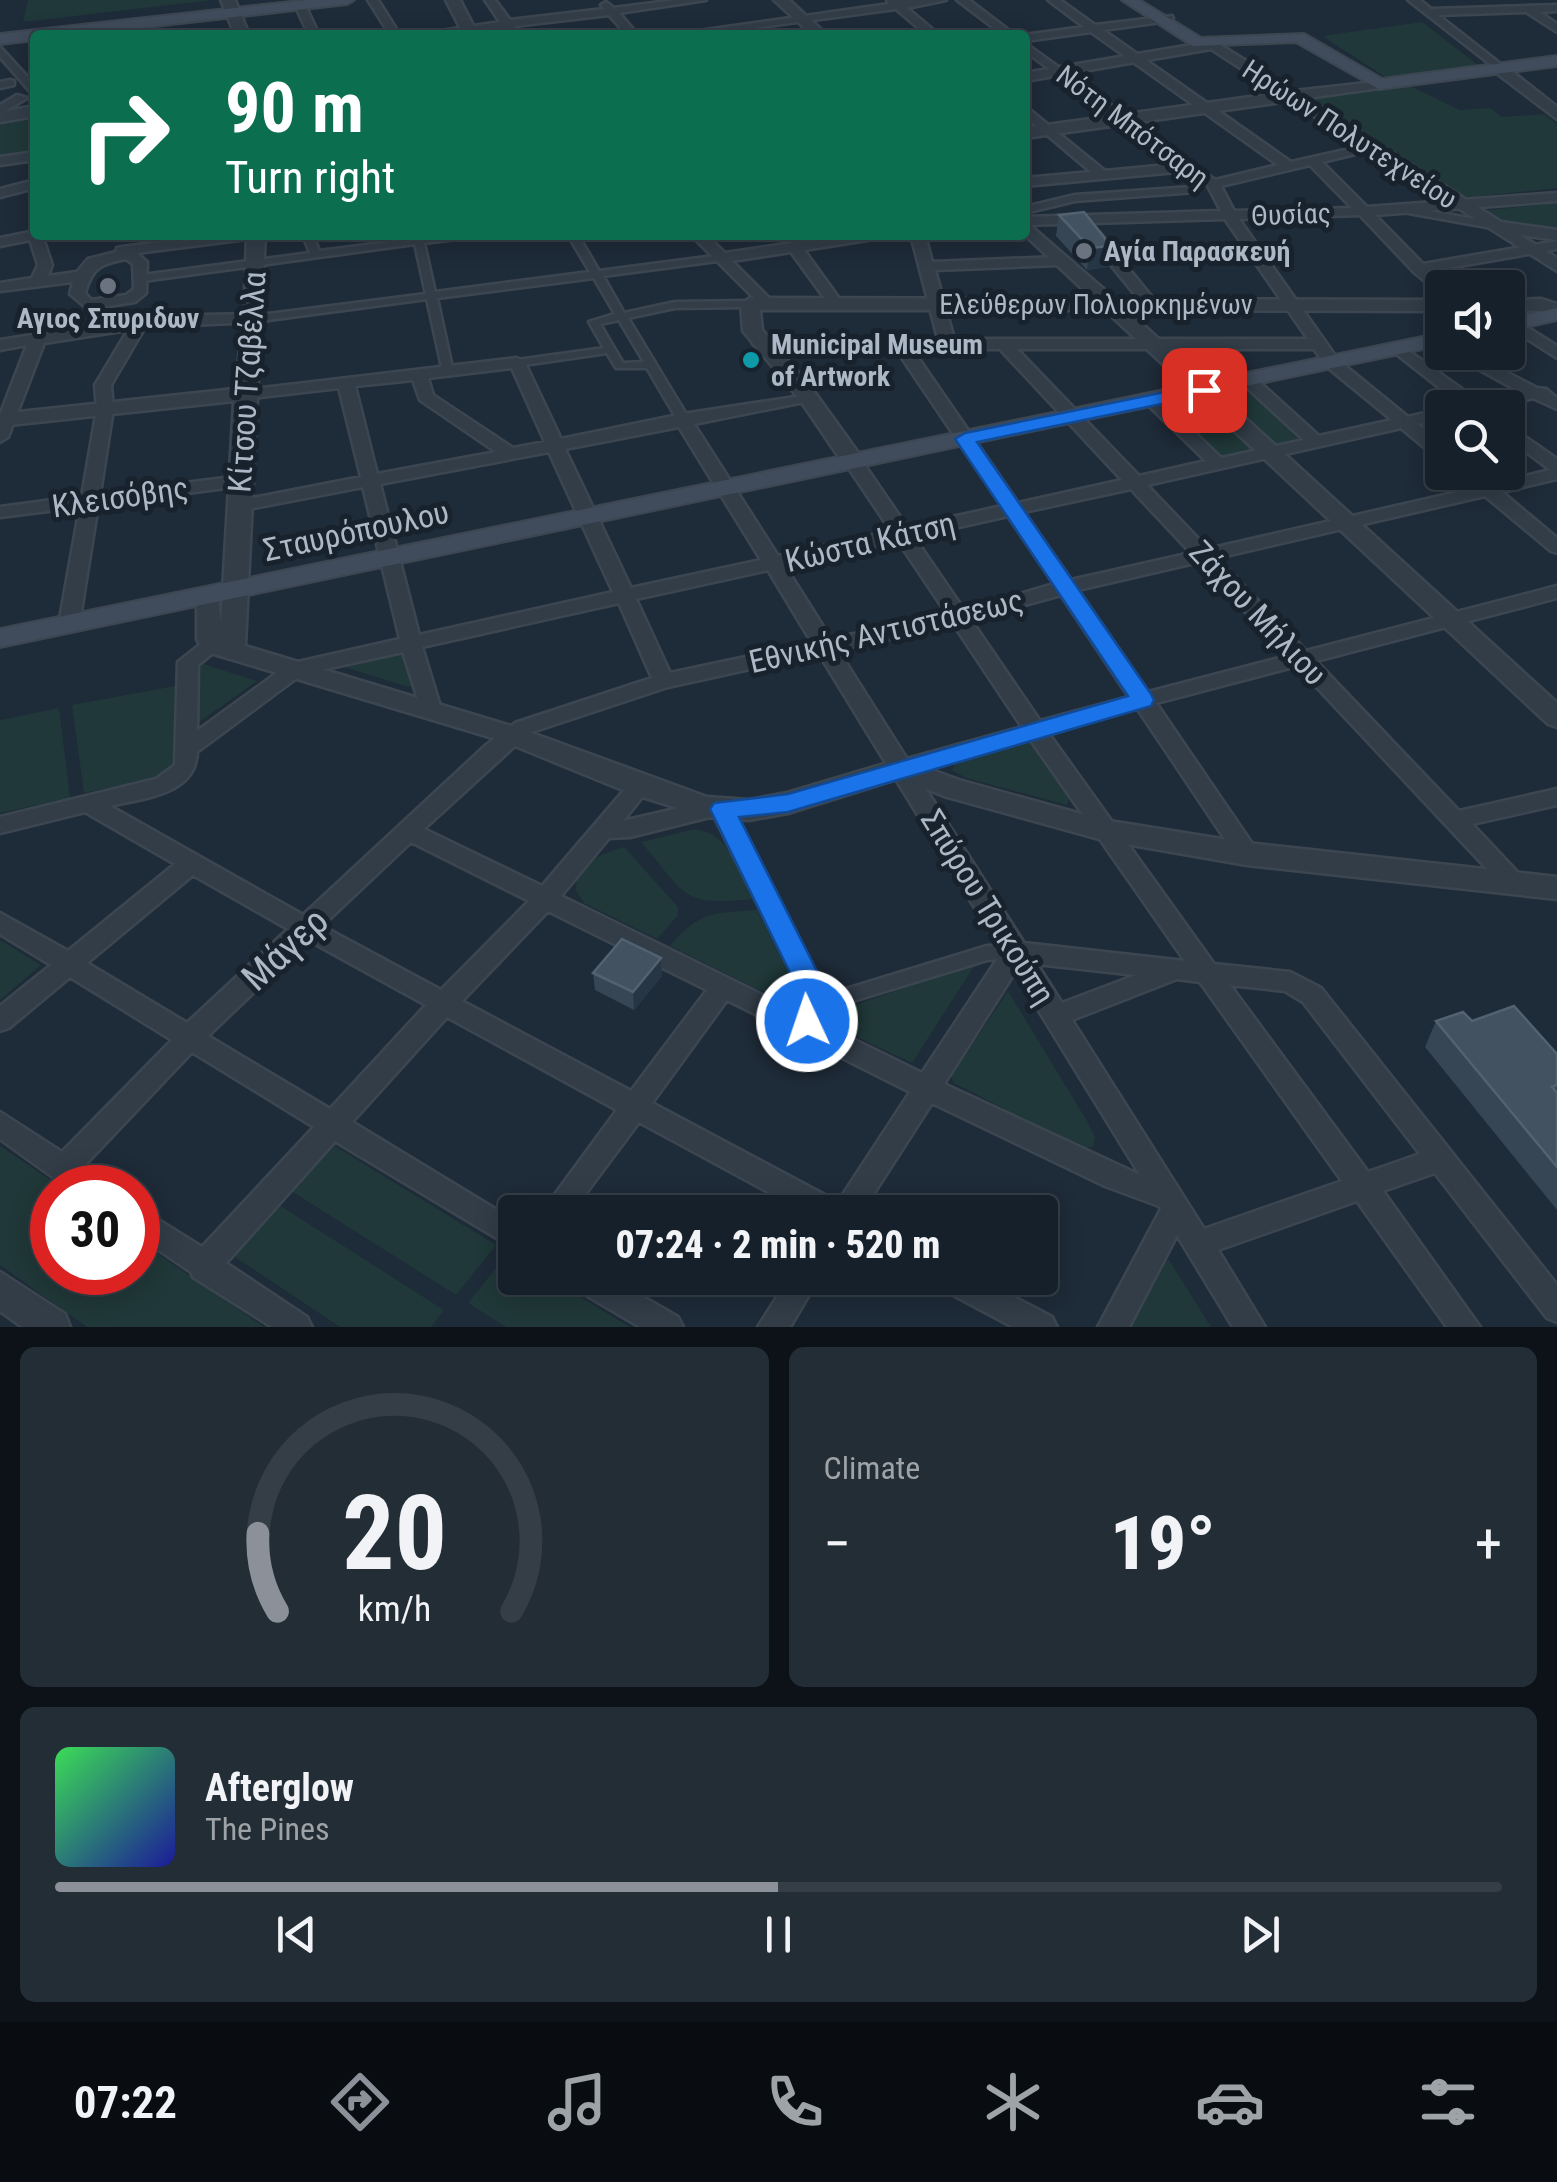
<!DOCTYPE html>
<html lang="en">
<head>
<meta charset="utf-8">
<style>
	body { margin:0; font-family:"Roboto Condensed",sans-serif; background:#232d36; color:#f1f3f6; height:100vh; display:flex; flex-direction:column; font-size:38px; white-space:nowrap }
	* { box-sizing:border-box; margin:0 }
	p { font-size:32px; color:#9ea3a8 }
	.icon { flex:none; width:55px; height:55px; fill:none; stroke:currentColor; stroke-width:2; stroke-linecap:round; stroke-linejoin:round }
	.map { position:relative; height:1327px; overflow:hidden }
	.drawer { display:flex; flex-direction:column; gap:20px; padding:20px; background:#0c1217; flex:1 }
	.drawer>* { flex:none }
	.banner { position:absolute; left:30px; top:30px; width:1000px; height:210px; border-radius:10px; box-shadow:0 5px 25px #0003,0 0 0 2px #353e47; background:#0b6e4f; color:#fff; overflow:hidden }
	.controls { position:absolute; left:1425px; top:270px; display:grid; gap:20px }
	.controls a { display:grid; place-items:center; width:100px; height:100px; border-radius:10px; background:#16202a; box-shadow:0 5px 25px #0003,0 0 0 2px #353e47; font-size:50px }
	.speed { position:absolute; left:30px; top:1165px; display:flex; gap:20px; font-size:50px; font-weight:700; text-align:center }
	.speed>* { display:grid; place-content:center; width:130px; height:130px; border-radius:50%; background:#16202a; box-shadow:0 5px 25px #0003,0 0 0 2px #353e47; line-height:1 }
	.speed .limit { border:15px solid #d22; background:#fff; color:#111 }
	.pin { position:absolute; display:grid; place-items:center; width:85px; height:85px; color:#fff; margin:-42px; border-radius:20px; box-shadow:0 5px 15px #0006 }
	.me { position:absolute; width:110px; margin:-55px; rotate:357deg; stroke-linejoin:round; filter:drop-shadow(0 0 8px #0008) }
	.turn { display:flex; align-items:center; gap:35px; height:210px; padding:0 30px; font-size:45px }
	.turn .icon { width:130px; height:130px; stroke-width:2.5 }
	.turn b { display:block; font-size:70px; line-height:85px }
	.big { font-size:75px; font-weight:800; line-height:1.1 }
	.drawer .card { flex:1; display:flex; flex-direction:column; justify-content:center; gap:15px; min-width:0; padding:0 35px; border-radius:15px; background:#232d36 }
	.drawer .dial { align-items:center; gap:0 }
	.dial svg { height:260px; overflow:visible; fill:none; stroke:#353e47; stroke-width:7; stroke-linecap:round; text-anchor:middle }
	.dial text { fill:#f1f3f6; stroke:none }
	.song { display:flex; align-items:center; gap:30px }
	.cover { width:120px; height:120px; border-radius:15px; background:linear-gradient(135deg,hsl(130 70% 55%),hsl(240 70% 35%)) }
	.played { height:10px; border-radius:5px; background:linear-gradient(90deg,#8c9099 50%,#353e47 50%) }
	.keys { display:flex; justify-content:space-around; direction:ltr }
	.heat { display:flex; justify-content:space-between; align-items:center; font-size:55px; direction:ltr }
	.drawer .tiles { flex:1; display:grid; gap:20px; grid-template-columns:1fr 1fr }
	.card:last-child { grid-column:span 2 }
	.trip { position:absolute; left:498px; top:1195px; width:560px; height:100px; border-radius:10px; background:#16202a; box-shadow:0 5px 25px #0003,0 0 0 2px #353e47; font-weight:800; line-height:100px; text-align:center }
	.tabs { display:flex; height:160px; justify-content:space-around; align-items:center; background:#090d11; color:#9ea3a8 }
	.tabs .icon { width:70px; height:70px }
	.tabs .active { color:#8c9099 }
	.tabs b { font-size:45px; color:#f1f3f6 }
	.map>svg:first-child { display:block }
	.green { fill:#203839 }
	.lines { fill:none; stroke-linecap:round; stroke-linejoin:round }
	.pedestrian-casing { stroke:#3c4651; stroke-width:5 }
	.minor-casing { stroke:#3c4651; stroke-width:5 }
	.tertiary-casing { stroke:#3c4651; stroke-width:5 }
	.secondary-casing { stroke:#3c4651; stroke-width:4 }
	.pedestrian { fill:#323d48; fill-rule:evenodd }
	.minor { fill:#323d48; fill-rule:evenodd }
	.tertiary { fill:#323d48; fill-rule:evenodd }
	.secondary { fill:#404c5b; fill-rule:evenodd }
	.wall { fill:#364654 }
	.shaded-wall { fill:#273644 }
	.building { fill:#435261; stroke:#536270; stroke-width:2.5 }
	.route { fill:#1a73e8; stroke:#114b97; stroke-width:2.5 }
	.worship-dot { fill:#6b7280; stroke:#18222c; stroke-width:4 }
	.culture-dot { fill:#0f9aa8; stroke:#18222c; stroke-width:4 }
	.labels { text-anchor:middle; stroke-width:10; stroke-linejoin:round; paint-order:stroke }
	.far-street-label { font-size:28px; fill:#acb8c5; stroke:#18222c }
	.far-poi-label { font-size:28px; font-weight:bold; fill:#acb8c5; stroke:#18222c; text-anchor:start }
	.street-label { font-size:32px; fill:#acb8c5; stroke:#18222c }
	.near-street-label { font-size:38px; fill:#acb8c5; stroke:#18222c }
</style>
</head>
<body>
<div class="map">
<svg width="1557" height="1327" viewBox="0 0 1557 1327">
	<rect width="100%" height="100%" fill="#1e2b38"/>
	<!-- green -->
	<g class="green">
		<path d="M28,0H213L23,22Z"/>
		<path d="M1422,22L1478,65L1387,78L1322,36Z"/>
		<path d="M1406,84L1460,110L1490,108L1502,117L1544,114L1557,124V188L1461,198L1306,101L1307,97Z"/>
		<path d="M35,113V152L0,156V119Z"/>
		<path d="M1557,203V230L1495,220L1481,211Z"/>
		<path d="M1243,385L1306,441L1275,448L1213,391Z"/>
		<path d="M1196,394L1257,451L1221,459L1161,401Z"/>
		<path d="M402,649L413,684L408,687L338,665Z"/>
		<path d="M197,662L257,681L195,725Z"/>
		<path d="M175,686L181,773L84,793L72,705Z"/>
		<path d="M59,708L70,798L0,813V720Z"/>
		<path d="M1030,741L1069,796L1067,805L966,778L952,770L956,762Z"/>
		<path d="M691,830C727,827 738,871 752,899C680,907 686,894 641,842Z"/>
		<path d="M624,847L678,907V915L657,939L584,903L576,891C575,863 601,854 624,847Z"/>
		<path d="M757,910L790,975L789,985L781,993L761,991L670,946C699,911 714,913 757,910Z"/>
		<path d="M0,940L41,965L0,1000Z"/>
		<path d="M976,963L912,1063L840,1029L834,1022L836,1013L844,1009Z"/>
		<path d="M1008,991L1087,1121L1095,1137L1093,1147L1081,1148L954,1083L951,1076Z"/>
		<path d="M330,1143L496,1245L456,1295L288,1189Z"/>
		<path d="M0,1146L61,1187L52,1188V1272H138V1240L264,1327H87L0,1265Z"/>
		<path d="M276,1203L444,1310L431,1327H340L229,1253Z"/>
		<path d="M508,1253L515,1257V1278H549L630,1327H506L468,1303Z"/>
		<path d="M1162,1260H1169L1211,1327H1125Z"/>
	</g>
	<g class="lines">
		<!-- pedestrian casing -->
		<g class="pedestrian-casing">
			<g id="pedestrian">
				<path d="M1192,187L1195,188V192L1075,201L1025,213V207L1075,195Z"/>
				<path d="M1406,207L1492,222L1497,225L1492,228L1403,212V208Z"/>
				<path d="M303,235H313L319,251L414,239V235H422L423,238L469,235L464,238L424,243L435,292L590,272L568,235H578L599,271L722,255L727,258L725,260L603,276L624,313L675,302L750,301L755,304L750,307L675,308L628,318L689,419L683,422L677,419L647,368H616L607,353L517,366L512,363L517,360L604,348L589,322L615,314L594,278L437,298L453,372L448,375L443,372L427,299L253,322L248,319L253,316L426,294L415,244L143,281L138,278L143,275L310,253ZM619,320L644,362L623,363L600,324Z"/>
				<path d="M1015,945L1021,947L1023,952L1021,957L987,960L833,1007L805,1002L802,997L805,992L811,990L833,993L987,946Z"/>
			</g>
		</g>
		<!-- minor casing -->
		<g class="minor-casing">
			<g id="minor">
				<path d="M368,0H378L400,35H390Z"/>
				<path d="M485,0H495L510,20L604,9L601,5L606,2L614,8L676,0H706L619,13L638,35H627L609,15L514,26L517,31L512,34L504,28L445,35H414L500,22Z"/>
				<path d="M887,0H946L907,8L939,35H927L896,9L700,35H670L889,4Z"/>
				<path d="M957,0H969L1015,35H1003Z"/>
				<path d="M1048,0H1060L1095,25L1172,16L1173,18L1168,21L1103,30L1291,162L1372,144V150L1322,162L1367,207L1557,193V201L1375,215L1423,264L1557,241V249L1431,271L1447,288H1442V295L1414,272L1360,215L1239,219L1338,360L1408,417L1442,409V419L1417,424L1442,445V458L1436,457L1401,428L1147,485L1208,549L1475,488L1459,472H1478L1492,484L1550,470L1508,438V425L1557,459V479L1502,492L1557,538V553L1551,551L1485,496L1217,558L1306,651L1557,586V598L1316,661L1459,811L1557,789V805L1472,824L1521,876L1525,882L1521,888L1513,891L1505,888L1297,666L1156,703L1255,848L1258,854L1255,860H1239L1137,708L1049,734L1214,964L1290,972L1321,988L1557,1285V1322L1547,1318L1435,1173L1383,1191L1480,1327H1447L1357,1201L1218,1250L1265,1327H1233L1177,1235L1129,1327H1098L1161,1209L1159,1206L1105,1186L932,1103L862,1212H805L639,1122L572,1212H542L617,1110L447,1017L352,1122L515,1221V1249L335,1141L226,1263L307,1317L312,1327H272L193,1277L191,1272L138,1236V1207L202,1247L314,1127L192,1052L83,1167L101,1179L105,1188H68L0,1139V1112L62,1152L172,1040L70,977L9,1028L0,1031V1006L51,965L0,934V913L68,951L175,864L85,812L0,833V817L156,779L175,765L178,662L206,640H220L223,645L198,665L197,731L289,664L400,639L363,487L238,511L229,506L238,501L361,477L339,388L244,399L236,394L238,391L517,358L525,363L561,439L683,414L814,394V400L694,424L778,556L891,531L844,461L853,456L859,457L907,527L1002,506L896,349H761L753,344L761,339H938L911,235H925L932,262L1058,257L1065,261L1058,265L935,270L954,339H1308L1225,219L1025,225V217L1221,211L1208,186L1187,171L1025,186V178L1091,172L1025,116V106L1105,171L1178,164L1025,51V43L1215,180L1278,165L1091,32L1025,41L1024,35L1084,27ZM1310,165L1352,208L1234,211L1221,186ZM912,349H1000L1122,480L1018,503ZM1017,349H1314L1326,366L1392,420L1319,436L1254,377L1248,375L1240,380L1242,383L1304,440L1221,458L1158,397H1146V403L1206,461L1139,476ZM512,368L545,442L513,448L433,395L428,378ZM413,380L420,400L496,452L377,474L355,386ZM679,427L761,560L631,588L565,449ZM549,452L613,592L419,635L380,484ZM1131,489L1191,553L1071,580L1024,512ZM1008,516L1054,584L964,610L914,537ZM898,541L947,614L831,639L785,566ZM1199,562L1287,656L1148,692L1078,590ZM768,570L812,643L670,673L636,599ZM1061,595L1129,697L1040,721L971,620ZM619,603L652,678L515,723L485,746L303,915L110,806C143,798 196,795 197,752L302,674L403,652L421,709L431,716L441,709L422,647ZM954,625L1022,727L907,759L838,650ZM819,654L1002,952L922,1073L818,1022L823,997L818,977L730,803L713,800L623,821L651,786L648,781H632L542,886L424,829L529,733L668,687ZM1030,739L1185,961L1024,943L915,772ZM714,816L794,977L799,997L795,1011L561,896L609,838L630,837ZM411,842L529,901L441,990L322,926ZM193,875L288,929L187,1023L87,963ZM548,911L707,990L631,1091L462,1001ZM308,940L426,1005L330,1109L208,1036ZM1037,964L1136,975L1062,1003ZM1015,972L1140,1175L944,1084ZM1177,979L1200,982L1342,1181L1204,1229L1072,1020ZM1230,985L1285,991L1303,1002L1420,1154L1368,1172ZM727,1000L910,1092L838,1202L652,1103Z"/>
				<path d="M1408,0H1420L1431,9L1557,5V11L1540,12L1557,24V32L1526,12L1438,15L1503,66V70L1499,71Z"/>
				<path d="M300,2L305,5L319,35H309L295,5Z"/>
				<path d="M0,47L35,85V97L0,57Z"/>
				<path d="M10,80L14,81V85L0,88V82Z"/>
				<path d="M17,95L27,98L0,114V105Z"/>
				<path d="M35,152V160L0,165V157Z"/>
				<path d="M35,180V188L0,197V189Z"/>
				<path d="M35,231V235H42L52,265L48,276L77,272L88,259L116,252L117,248L122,247L214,235H254L247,239L137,253L147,262L146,293L135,302L88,309L70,294L73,282L0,291V283L32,278L38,265L30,240L0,246V238ZM126,259L133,264L134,289L126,295L91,300L85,293C92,267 101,264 126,259Z"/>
				<path d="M1089,232H1099L1155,301V307H1145L1089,238Z"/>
				<path d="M691,235H706L725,253L846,235H881L874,239L804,250L843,304L836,308L831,307L791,252L732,261L774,303L772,306H762Z"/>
				<path d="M253,314L258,316V322L145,327L111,385L113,409L100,494L240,476L249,481L240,486L98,505L79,624L76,628H62L59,624L80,507L0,517V507L82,496L97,409L95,385L128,330L44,343L8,437L0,442V415L27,345L0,350V340L157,316Z"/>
				<path d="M1514,319L1557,346V358L1509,327L1508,322Z"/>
				<path d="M1399,344L1480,402L1520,392L1447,352H1467L1537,388L1546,389L1557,398V409L1533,398L1495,408H1465L1394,352V346Z"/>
				<path d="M570,1278H610L678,1317L683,1327H640L574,1288Z"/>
				<path d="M789,1278H819L790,1327H758Z"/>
				<path d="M936,1278H978L1052,1317L1057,1327H1013L940,1288Z"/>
			</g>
		</g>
		<!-- tertiary casing -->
		<g class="tertiary-casing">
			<g id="tertiary">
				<path d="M221,0H235L249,35H235Z"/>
				<path d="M446,0H460L478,35H464Z"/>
				<path d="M774,0H789L827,35H812Z"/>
				<path d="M1209,38L1295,91L1384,81V87L1379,88L1307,98L1501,222L1557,230V240L1520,235L1557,258V271L1290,101L1025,138V128L1279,93L1211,49L1025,81V73L1203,43Z"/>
				<path d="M1494,65H1504L1557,107V119L1494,71Z"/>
				<path d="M35,106V116L0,122V112Z"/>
				<path d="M1025,221L1115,299L1442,300V311L1127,310L1557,703V727L1548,724L1105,310H760L762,330L815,393L864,461L853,467L845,466L801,401L743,331L741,304L750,298L1093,299L1025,235Z"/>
				<path d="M247,235H265L245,646L521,729L707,797L749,800L787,793L901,759L962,781L1103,820L1247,843L1557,877V899L1247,865L1103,840L944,796L900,778L788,813L749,820L706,817L630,793L503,741L204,651L197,640V594L209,587L217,589L221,624L234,401L0,426V414L235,389L244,319Z"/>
				<path d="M1541,299L1557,304V316L1540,311L1508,310V300Z"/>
				<path d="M0,1272L65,1314L70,1327H22L0,1311Z"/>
			</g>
		</g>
		<!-- secondary casing -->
		<g class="secondary-casing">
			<g id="secondary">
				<path d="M309,0H354L347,4L76,35H35V40L0,44V34Z"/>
				<path d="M1122,0H1139L1201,38L1304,34L1382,79L1557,56V66L1379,89L1296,42L1193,46Z"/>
				<path d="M1557,308V320L1508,331V319Z"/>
				<path d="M1442,333V345L0,647V629Z"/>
			</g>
		</g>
		<!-- pedestrian -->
		<use href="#pedestrian" class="pedestrian"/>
		<!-- minor -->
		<use href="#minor" class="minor"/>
		<!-- tertiary -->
		<use href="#tertiary" class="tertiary"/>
		<!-- secondary -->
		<use href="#secondary" class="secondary"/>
	</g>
	<!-- wall -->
	<g class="wall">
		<path d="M1059,215L1111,246L1108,267L1087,270L1056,236Z"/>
		<path d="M661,958L662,976L634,1010L595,990L593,973Z"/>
		<path d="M1436,1021H1472L1557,1054V1210L1425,1047Z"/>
	</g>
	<!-- shaded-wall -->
	<g class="shaded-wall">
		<path d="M1111,246L1108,267L1087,270L1090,248Z"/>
		<path d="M661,958L662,976L634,1010L633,992Z"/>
	</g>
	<!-- building -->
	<g class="building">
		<path d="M1084,212L1111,246L1090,248L1059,215Z"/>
		<path d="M622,939L661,958L633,992L593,973Z"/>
		<path d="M1514,1006L1557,1054V1085L1552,1087L1557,1093V1167L1436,1021L1463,1012L1472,1021Z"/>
	</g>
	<!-- route -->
	<path class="route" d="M1204,384L1210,386V394L977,442L1151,694L1154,700L1151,706L788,812L739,817L820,977C824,995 826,1012 817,1029L807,1033L797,1029C789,1015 796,994 792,977L710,809L714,803L788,794L1128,696L955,439L965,433Z"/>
	<!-- markers -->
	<g class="worship-dot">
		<circle cx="1084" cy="251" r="10"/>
		<circle cx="108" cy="286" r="10"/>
	</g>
	<circle class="culture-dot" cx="751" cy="360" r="10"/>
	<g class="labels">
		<!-- far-street labels -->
		<g class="far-street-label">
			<text transform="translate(1133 126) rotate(37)" y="10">Νότη Μπότσαρη</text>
			<text transform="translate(1350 134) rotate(33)" y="10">Ηρώων Πολυτεχνείου</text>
			<text transform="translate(1291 214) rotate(-2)" y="10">Θυσίας</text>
			<text x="1096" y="314">Ελεύθερων Πολιορκημένων</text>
		</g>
		<!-- far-poi labels -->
		<g class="far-poi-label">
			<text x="1104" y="261">Αγία Παρασκευή</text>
			<text x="108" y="328" text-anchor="middle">Αγιος Σπυριδων</text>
			<text x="771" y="354">Municipal Museum<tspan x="771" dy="32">of Artwork</tspan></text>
		</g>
		<!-- street labels -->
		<g class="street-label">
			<text transform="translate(247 382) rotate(-86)" y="11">Κίτσου Τζαβέλλα</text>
			<text transform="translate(120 497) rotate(-8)" y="11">Κλεισόβης</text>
			<text transform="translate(356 531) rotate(-12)" y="11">Σταυρόπουλου</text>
			<text transform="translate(870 542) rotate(-13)" y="11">Κώστα Κάτση</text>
			<text transform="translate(1258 613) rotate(47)" y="11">Ζάχου Μήλιου</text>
			<text transform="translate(886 631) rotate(-13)" y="11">Εθνικής Αντιστάσεως</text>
			<text transform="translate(988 907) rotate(58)" y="11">Σπύρου Τρικούπη</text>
		</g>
		<!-- near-street labels -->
		<g class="near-street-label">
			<text transform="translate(285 949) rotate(-43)" y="13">Μάγερ</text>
		</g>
	</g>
</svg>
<div class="controls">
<a><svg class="icon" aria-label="sound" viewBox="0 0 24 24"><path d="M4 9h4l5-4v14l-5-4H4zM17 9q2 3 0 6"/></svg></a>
<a><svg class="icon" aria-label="search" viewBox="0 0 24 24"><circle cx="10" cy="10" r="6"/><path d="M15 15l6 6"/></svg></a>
</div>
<div class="speed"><div class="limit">30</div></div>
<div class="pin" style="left:1204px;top:390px;background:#d93025"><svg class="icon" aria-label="arrive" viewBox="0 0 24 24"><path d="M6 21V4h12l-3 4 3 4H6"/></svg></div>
<svg class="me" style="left:807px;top:1021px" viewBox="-20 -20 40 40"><circle r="17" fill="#1a73e8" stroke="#fff" stroke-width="3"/><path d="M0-11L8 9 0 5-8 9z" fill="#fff"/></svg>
<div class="trip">07:24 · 2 min · 520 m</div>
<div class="banner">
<div class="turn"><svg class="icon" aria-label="right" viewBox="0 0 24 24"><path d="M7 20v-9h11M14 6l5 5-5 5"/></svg><div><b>90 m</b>Turn right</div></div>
</div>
</div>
<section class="drawer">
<div class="tiles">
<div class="card dial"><svg viewBox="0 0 100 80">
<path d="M14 69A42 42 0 1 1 86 69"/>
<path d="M14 69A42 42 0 0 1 8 45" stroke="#8c9099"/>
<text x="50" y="56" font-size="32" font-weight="700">20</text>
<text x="50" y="72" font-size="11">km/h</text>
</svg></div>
<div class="card"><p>Climate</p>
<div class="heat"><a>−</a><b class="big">19°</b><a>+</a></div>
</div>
<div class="card">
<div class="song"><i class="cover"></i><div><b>Afterglow</b><p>The Pines</p></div></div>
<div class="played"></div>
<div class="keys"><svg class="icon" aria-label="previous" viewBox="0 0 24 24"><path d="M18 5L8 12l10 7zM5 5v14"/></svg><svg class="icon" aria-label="pause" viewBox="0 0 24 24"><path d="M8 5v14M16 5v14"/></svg><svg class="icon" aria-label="next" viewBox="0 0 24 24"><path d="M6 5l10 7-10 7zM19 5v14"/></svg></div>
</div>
</div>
</section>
<nav class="tabs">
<b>07:22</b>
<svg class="icon active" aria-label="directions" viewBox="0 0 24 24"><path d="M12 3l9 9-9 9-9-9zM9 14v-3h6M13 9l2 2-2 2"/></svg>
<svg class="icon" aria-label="music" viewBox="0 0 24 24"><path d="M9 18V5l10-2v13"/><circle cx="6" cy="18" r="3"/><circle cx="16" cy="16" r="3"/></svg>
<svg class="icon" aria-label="phone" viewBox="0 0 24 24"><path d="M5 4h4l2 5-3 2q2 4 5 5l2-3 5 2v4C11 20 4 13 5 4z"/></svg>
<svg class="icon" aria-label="climate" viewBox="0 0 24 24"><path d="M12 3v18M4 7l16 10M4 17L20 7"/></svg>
<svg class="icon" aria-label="car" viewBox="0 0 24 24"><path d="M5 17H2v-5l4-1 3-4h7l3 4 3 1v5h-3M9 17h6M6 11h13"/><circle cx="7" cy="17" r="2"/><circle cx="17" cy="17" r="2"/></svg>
<svg class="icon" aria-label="filters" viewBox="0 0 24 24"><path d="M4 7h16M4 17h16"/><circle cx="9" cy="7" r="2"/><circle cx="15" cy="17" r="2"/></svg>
</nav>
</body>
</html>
